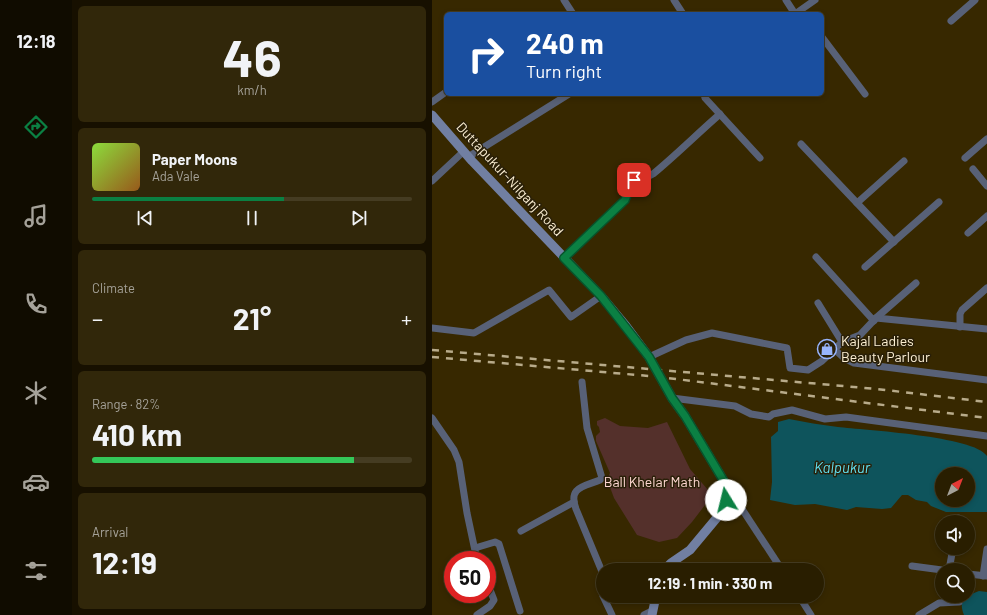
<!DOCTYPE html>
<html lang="en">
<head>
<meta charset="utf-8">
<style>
	body { margin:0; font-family:Barlow,sans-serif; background:#31270a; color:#f1f3f6; height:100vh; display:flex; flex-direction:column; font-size:15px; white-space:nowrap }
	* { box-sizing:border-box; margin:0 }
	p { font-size:13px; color:#a5a299 }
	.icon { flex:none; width:22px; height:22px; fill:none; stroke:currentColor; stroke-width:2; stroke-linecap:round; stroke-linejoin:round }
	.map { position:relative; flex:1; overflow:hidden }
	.sheet { display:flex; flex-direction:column; gap:6px; padding:6px; background:#171000; width:360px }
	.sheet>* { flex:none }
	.guide { position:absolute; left:12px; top:12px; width:380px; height:84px; border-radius:6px; box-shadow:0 2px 6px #0003,0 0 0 1px #453c22; background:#1a4fa0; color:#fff; overflow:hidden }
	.needle { width:26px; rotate:42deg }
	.fabs { position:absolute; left:503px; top:467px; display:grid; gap:8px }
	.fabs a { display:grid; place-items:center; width:40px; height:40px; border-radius:50%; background:#291e00; box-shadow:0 2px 6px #0003,0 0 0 1px #453c22; font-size:20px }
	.speed { position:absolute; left:12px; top:551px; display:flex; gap:8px; font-size:20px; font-weight:700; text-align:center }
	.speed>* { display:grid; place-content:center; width:52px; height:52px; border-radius:50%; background:#291e00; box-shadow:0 2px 6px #0003,0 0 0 1px #453c22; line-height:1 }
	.speed .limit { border:6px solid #d22; background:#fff; color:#111 }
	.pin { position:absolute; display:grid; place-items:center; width:34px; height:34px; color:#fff; margin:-17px; border-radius:8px; box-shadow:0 2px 6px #0006 }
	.me { position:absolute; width:44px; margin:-22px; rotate:351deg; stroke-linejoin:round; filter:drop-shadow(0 0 3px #0008) }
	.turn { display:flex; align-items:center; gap:14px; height:84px; padding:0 16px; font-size:18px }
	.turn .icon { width:52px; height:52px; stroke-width:2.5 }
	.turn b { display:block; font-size:28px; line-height:34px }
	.big { font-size:30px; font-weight:700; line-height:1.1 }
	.sheet .widget { flex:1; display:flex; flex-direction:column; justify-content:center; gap:6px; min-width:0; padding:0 14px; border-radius:6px; background:#31270a }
	.sheet .dial { align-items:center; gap:0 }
	.dial b { font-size:52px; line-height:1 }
	.song { display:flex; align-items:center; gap:12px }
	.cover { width:48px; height:48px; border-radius:6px; background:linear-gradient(135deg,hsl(90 70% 55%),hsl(30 70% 35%)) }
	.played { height:4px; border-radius:2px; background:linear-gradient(90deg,#0b8043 60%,#453c22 60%) }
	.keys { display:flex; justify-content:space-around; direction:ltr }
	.heat { display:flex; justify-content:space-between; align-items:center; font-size:22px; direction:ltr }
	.charge { height:6px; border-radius:3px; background:linear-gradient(90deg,#34c759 82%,#453c22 0) }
	.trip { position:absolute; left:164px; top:563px; width:228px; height:40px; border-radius:20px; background:#291e00; box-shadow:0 2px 6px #0003,0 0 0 1px #453c22; font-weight:700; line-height:40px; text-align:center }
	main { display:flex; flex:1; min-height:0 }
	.tabs { display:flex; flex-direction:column; width:72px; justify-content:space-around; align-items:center; background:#100c00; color:#a5a299 }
	.tabs .icon { width:28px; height:28px }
	.tabs .current { color:#0b8043 }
	.tabs b { font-size:18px; color:#f1f3f6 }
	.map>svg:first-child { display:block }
	.green { fill:#54302b }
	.water { fill:#0e545c; fill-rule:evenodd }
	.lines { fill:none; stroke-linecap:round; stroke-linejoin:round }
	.street { stroke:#586177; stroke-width:7 }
	.secondary { stroke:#717fa2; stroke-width:9 }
	.rail { stroke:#b8ab8a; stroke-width:2.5; stroke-dasharray:7 7; stroke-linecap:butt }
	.route-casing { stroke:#07532c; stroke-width:10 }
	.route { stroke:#0b8043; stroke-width:7 }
	.labels { text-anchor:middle; stroke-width:3; stroke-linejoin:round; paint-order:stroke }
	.street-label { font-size:14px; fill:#fdf0d3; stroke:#291f08 }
	.poi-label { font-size:14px; fill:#fdf0d3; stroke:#291f08; text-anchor:start }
	.park-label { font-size:14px; fill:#ffd8d2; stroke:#291f08 }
	.water-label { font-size:15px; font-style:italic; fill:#61deee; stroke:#291f08 }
</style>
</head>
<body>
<main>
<nav class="tabs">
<b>12:18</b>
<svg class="icon current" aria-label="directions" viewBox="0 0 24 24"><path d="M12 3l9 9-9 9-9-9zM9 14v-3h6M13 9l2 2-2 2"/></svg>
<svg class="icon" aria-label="music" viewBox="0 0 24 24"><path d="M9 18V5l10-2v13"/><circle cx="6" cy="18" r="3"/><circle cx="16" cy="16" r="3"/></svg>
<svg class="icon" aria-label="phone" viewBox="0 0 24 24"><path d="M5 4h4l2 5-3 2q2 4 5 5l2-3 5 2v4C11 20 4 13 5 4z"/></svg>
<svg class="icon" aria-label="climate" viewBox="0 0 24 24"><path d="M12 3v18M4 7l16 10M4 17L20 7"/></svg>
<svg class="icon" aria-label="car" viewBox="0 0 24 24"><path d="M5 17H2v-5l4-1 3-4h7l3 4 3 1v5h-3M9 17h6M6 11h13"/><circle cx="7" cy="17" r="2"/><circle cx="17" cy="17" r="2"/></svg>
<svg class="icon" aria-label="filters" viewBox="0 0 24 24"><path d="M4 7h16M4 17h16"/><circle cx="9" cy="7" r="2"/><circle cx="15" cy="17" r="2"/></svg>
</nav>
<section class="sheet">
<div class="widget dial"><b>46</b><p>km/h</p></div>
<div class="widget">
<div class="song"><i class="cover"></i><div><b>Paper Moons</b><p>Ada Vale</p></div></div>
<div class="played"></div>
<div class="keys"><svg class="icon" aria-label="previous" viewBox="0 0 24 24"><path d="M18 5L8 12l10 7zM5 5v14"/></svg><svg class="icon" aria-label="pause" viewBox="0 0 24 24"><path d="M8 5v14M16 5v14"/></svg><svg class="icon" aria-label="next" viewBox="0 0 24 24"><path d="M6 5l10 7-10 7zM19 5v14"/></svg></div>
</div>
<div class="widget"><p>Climate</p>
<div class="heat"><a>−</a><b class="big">21°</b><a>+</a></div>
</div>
<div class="widget"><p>Range · 82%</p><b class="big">410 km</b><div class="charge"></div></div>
<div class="widget"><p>Arrival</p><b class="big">12:19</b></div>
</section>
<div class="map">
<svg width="555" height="615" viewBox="0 0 555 615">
	<rect width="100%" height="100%" fill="#372800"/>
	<!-- green -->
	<path class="green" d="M173,418L188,426L216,428L235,422L258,469L276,490V501L260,522L245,538L227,542L205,535L182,498L175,479L178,473L164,441V436L168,432L167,427L165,425V421Z"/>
	<!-- water -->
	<g class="water">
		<path d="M357,419C373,422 389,425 406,427C431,430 543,436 555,456V512H514L499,506L495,502L484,500L476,495H470L459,508L450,509L424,507L415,510L383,504L363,505L338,500L340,482L339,437L346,431V422ZM510,474H536V500H510Z"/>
		<path d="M547,591L555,592V615H532C526,599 533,597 547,591Z"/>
	</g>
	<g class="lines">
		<!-- street -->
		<g class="street">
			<path d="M132,0L141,14"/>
			<path d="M242,0L251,14"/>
			<path d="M354,0L363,14"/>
			<path d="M363,14L383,0"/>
			<path d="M519,21L543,0"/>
			<path d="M390,37L433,94"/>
			<path d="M272,94L273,98L328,158"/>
			<path d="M0,102L14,92"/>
			<path d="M369,144L462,242"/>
			<path d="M36,157L137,94"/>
			<path d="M533,158L555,139"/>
			<path d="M541,169L555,186"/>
			<path d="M0,181L31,152"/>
			<path d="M425,203L472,161"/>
			<path d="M536,233L555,216"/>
			<path d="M384,257L442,321"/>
			<path d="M132,258L193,200C196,194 193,188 198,183C204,177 214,179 221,174C244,155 265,134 288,114"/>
			<path d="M433,267L507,202"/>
			<path d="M386,303L410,342"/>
			<path d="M444,318L555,329"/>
			<path d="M528,327V314L530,310L555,288"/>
			<path d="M0,328L42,333L117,290L139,317L169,296"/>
			<path d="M402,349L412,358L422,363L555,380"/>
			<path d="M217,357L254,340L280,333L355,348L358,368L376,370L390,361L410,342L428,335L444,318L484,283"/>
			<path d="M150,382L155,428L170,478L168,480C151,487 136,487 144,509L171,574"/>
			<path d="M240,398L303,406L319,414L337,417L341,414L360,410L393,419L414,417L555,436"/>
			<path d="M0,418L22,450L27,462L35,513L45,560"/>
			<path d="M293,483L350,570"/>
			<path d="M525,522L526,518"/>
			<path d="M89,531L142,502"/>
			<path d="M43,548L63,542L67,544L88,611"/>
			<path d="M480,566L510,570"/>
			<path d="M517,570L521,548"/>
			<path d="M536,574L555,576"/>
			<path d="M551,576L555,549"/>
			<path d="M171,596L180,615"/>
			<path d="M367,596L379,615"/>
			<path d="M45,615L58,606L62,600L55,582"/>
			<path d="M212,615L220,611"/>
			<path d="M487,615L507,603L527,602"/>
		</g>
		<!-- secondary -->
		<g class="secondary">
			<path d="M0,115L40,161L169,296L194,326L217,357L240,398L253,416L293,483L294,500L288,514L258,550L239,563L232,570"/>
			<path d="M220,615L224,596"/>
		</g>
		<!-- rail -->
		<g class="rail">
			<path d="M0,350L445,389L555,402"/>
			<path d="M0,357L228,377L555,418"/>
		</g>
	</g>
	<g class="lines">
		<!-- route casing -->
		<g class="route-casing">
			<path id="route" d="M202,180C192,188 198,191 193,200L132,258L169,296L217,357L240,398L253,416L293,483L294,500"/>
		</g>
		<!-- route -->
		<use href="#route" class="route"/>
	</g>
	<!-- icons -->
	<defs>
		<g id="shop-ring" transform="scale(1)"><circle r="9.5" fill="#291f08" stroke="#98b5fd" stroke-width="1.5"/><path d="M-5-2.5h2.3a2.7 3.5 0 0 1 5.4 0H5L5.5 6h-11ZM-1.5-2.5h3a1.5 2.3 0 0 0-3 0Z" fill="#98b5fd"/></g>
	</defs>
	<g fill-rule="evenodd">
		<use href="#shop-ring" x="395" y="349"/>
	</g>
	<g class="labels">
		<!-- street labels -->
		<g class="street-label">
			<text transform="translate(78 179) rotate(47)" y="5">Duttapukur-Nilganj Road</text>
		</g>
		<!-- poi labels -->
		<g class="poi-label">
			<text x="409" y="346">Kajal Ladies<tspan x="409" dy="16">Beauty Parlour</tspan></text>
		</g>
		<!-- park labels -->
		<g class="park-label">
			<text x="220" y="487">Ball Khelar Math</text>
		</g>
		<!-- water labels -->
		<g class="water-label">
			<text x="410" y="473">Kalpukur</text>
		</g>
	</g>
</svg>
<div class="fabs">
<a><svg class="needle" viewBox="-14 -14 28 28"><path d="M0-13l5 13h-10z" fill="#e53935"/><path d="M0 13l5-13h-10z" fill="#a5a299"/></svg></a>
<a><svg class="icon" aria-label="sound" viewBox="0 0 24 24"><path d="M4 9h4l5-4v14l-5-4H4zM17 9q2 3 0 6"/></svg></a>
<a><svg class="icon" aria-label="search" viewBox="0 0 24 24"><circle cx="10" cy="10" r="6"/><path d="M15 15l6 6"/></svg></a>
</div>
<div class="speed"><div class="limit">50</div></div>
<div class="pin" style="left:202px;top:180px;background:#d93025"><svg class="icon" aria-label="arrive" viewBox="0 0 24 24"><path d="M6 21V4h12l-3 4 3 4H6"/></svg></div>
<svg class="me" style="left:294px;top:500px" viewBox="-20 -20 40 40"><circle r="19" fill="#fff"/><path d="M0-13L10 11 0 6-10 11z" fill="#0b8043"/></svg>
<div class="trip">12:19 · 1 min · 330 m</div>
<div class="guide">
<div class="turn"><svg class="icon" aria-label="right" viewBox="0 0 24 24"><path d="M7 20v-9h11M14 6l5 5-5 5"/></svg><div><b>240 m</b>Turn right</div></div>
</div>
</div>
</main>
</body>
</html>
